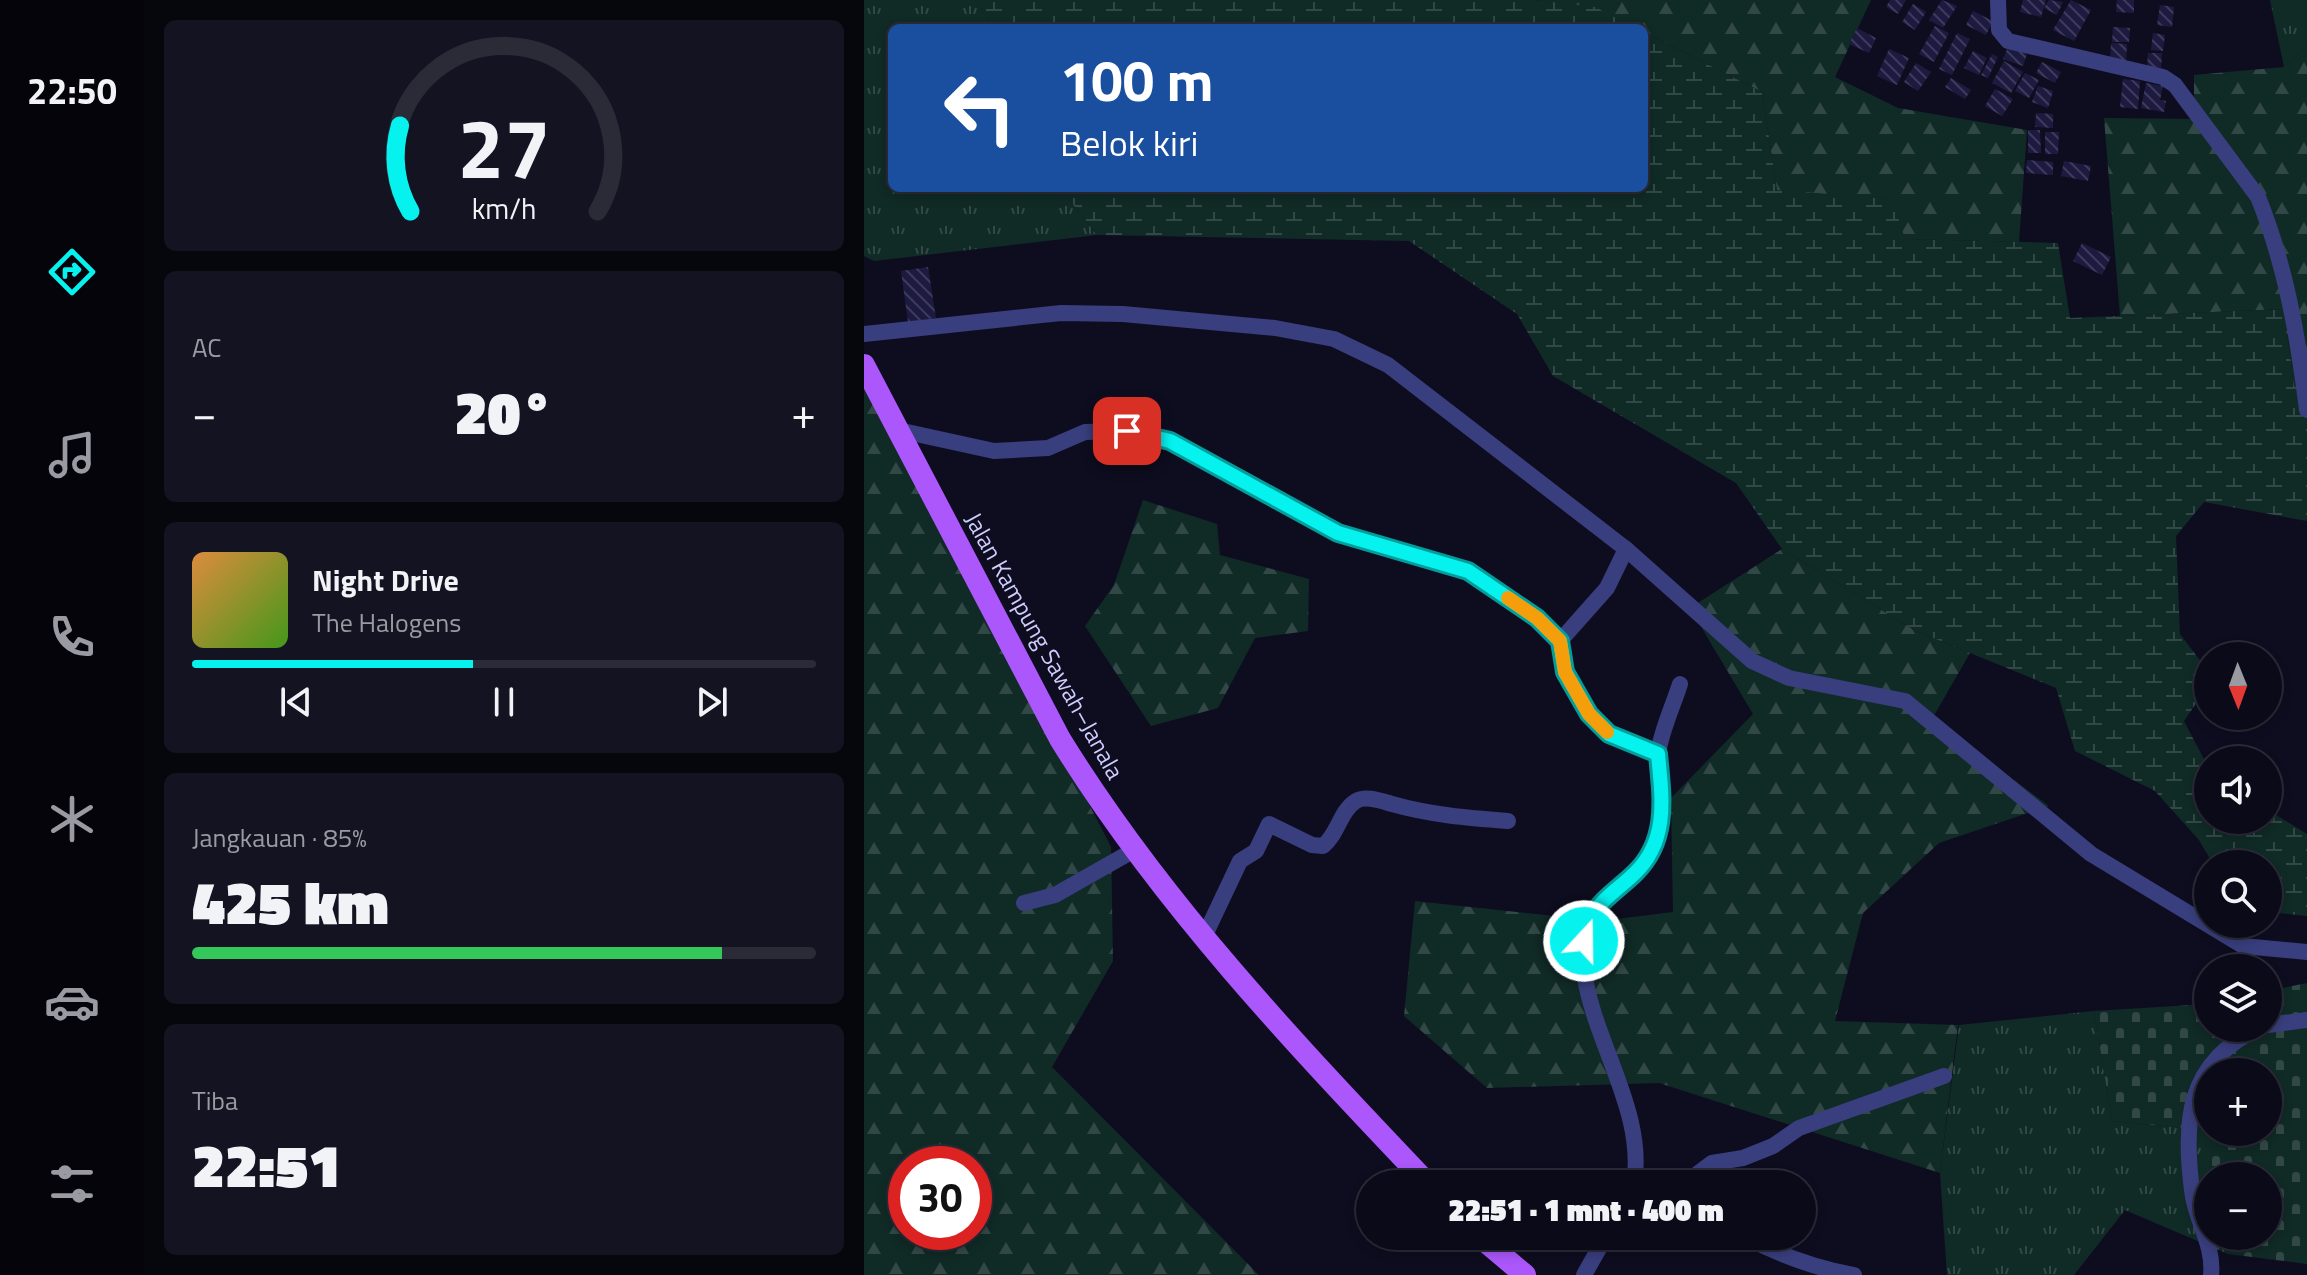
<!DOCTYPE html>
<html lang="id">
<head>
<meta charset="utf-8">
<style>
	body { margin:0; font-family:"Titillium Web",sans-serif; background:#131321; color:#f1f3f6; height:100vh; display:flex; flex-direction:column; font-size:30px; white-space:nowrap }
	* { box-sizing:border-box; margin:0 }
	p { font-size:26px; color:#999aa2 }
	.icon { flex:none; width:44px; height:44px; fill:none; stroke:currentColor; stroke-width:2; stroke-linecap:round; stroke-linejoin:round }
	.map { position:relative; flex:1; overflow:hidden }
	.details { display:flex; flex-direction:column; gap:20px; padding:20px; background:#06060d; width:720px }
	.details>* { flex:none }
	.banner { position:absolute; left:24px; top:24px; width:760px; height:168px; border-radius:12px; box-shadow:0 4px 12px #0003,0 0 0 2px #2a2b37; background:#1a4fa0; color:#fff; overflow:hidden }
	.needle { width:52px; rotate:179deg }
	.tools { position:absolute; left:1330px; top:642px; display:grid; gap:16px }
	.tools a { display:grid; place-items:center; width:88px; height:88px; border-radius:50%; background:#0a0a18; box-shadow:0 4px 12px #0003,0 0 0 2px #2a2b37; font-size:40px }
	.speed { position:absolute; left:24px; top:1146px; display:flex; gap:16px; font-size:40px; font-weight:700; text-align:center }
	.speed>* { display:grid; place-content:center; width:104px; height:104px; border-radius:50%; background:#0a0a18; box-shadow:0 4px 12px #0003,0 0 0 2px #2a2b37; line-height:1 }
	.speed .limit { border:12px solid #d22; background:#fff; color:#111 }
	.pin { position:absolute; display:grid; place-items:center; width:68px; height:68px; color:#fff; margin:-34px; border-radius:16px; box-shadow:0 4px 12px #0006 }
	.me { position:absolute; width:88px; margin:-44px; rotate:21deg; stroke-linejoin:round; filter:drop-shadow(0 0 6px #0008) }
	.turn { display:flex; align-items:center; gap:28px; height:168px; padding:0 40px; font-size:36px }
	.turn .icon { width:104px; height:104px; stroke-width:2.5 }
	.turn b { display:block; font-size:56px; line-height:68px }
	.big { font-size:60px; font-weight:800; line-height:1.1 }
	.details .widget { flex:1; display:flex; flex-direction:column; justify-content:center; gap:12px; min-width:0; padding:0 28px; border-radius:12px; background:#131321 }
	.details .dial { align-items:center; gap:0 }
	.dial svg { height:208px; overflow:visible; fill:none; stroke:#2a2b37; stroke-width:7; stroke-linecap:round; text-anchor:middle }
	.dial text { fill:#f1f3f6; stroke:none }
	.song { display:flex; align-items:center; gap:24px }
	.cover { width:96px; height:96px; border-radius:12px; background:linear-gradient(135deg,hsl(30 70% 55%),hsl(100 70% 35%)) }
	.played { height:8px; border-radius:4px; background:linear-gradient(90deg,#05f2ef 45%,#2a2b37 45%) }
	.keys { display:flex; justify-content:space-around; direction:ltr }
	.heat { display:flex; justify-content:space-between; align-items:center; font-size:44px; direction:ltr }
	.charge { height:12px; border-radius:6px; background:linear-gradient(90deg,#34c759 85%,#2a2b37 0) }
	.trip { position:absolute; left:492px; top:1170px; width:460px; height:80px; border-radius:40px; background:#0a0a18; box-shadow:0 4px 12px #0003,0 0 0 2px #2a2b37; font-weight:800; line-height:80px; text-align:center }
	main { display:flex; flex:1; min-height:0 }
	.tab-bar { display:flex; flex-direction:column; width:144px; justify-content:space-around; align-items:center; background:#04040a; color:#999aa2 }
	.tab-bar .icon { width:56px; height:56px }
	.tab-bar .on { color:#05f2ef }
	.tab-bar b { font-size:36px; color:#f1f3f6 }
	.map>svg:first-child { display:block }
	.grass { fill:url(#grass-tufts) }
	.forest { fill:url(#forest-firs); fill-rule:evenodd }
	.wetland { fill:url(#wetland-marsh) }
	.cemetery { fill:url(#cemetery-stones); fill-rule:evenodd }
	.building { fill:url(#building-back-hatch) }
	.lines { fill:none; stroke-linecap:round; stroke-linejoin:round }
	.minor { stroke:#393e7e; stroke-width:16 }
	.major { stroke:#ab57fb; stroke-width:22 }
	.route-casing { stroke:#039d9b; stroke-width:20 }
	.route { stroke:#05f2ef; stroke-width:14 }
	.slow { stroke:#f59e0b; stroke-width:14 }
	.labels { text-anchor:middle; stroke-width:6; stroke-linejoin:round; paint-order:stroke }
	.street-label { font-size:24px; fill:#cdcdfe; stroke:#0e0d20 }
</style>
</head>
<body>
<main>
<nav class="tab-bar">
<b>22:50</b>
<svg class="icon on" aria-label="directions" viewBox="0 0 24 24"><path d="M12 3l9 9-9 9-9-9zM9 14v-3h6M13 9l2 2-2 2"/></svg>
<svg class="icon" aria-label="music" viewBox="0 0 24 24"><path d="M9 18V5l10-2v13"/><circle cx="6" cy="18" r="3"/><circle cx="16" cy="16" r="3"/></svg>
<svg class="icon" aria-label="phone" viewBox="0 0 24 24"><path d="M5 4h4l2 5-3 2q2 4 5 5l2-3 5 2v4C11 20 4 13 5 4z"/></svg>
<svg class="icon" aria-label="climate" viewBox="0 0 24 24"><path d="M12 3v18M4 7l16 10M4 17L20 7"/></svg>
<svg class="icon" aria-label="car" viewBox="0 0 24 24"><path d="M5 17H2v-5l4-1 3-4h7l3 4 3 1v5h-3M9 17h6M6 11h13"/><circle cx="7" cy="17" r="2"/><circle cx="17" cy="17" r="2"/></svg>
<svg class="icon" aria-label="filters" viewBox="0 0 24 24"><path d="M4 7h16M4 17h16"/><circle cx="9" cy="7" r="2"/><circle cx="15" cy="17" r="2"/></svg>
</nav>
<section class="details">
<div class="widget dial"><svg viewBox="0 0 100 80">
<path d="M14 69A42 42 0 1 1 86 69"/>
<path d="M14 69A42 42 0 0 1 10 36" stroke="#05f2ef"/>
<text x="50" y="56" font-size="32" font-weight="700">27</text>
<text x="50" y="72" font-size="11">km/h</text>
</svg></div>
<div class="widget"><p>AC</p>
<div class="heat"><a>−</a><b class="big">20°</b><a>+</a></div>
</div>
<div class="widget">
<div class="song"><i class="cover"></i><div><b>Night Drive</b><p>The Halogens</p></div></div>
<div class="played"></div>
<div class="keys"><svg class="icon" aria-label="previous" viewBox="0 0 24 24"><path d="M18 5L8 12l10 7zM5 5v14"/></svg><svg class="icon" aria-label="pause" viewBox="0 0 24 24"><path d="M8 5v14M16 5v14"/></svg><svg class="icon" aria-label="next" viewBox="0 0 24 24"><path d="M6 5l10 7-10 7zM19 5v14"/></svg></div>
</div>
<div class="widget"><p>Jangkauan · 85%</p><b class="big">425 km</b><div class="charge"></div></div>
<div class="widget"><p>Tiba</p><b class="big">22:51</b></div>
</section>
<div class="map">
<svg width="1443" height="1275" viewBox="0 0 1443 1275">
	<defs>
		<pattern id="grass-tufts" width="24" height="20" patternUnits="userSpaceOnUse" patternTransform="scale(2)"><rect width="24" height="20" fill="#102a26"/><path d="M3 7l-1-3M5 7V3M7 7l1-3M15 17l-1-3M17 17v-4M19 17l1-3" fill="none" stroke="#324847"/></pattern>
		<pattern id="forest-firs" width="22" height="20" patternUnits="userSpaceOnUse" patternTransform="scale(2)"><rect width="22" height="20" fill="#102a26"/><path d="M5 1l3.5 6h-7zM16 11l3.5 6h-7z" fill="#324847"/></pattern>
		<pattern id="wetland-marsh" width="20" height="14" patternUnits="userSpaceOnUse" patternTransform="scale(2)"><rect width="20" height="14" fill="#102a26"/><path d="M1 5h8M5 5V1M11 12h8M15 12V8" fill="none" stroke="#324847"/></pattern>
		<pattern id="cemetery-stones" width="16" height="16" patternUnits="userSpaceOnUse" patternTransform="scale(2)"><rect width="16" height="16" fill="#102a26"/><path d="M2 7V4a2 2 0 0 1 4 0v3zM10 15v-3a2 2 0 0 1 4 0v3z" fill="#324847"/></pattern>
		<pattern id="building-back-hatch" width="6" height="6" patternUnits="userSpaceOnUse" patternTransform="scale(2)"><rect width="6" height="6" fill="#1d1a40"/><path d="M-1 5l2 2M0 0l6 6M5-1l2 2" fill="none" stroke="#3d3a5d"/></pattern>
	</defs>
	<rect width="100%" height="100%" fill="#0e0d20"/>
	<!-- grass -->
	<g class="grass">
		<path d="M0,0H111L129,28H28V188H196L233,235L10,261L0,256Z"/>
		<path d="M1406,0H1443V44L1420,67Z"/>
		<path d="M1230,1011L1248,1121L1343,1130L1350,1176H1344V1236H1360L1364,1254L1261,1210L1210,1275H1083L1076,1173L1095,1025Z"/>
	</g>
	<!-- forest -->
	<g class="forest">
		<path d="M670,0H1007L971,77L1034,108L1163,130L1155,242L1040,239L1027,199L913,191L898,92L780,32V28H771L731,8Z"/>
		<path d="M1443,44V387H1430L1420,309L1256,316L1240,118L1330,119V75L1420,67Z"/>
		<path d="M0,366L247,847L249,961L188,1067L395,1275H0ZM42,1164H110V1232H42Z"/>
		<path d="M279,500L353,524L356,555L445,579L444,631L391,638L354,708L287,726L221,626L250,585Z"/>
		<path d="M918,549L1052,631L1106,653L1068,719L1185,806L1075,843L999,913L971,1021L1094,1025L1076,1173L795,1083L623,1088L540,1016L551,901L736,921L809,912L807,798L889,714L826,608Z"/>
	</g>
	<!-- wetland -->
	<g class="wetland">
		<path d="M111,0H670L731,7L771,28H129Z"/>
		<path d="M780,32L898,92L913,190L1028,199L1041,239L1194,243L1206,318L1420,309L1430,386L1443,387V521L1340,502L1312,536L1316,634L1344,671V686L1320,721L1344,767V820H1404V810L1443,834V916L1404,912V864H1349L1335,840L1291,791L1211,751L1192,688L1052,631L918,549L872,483L689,376L653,314L545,241L233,235L196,188H780Z"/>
	</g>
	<!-- cemetery -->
	<path class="cemetery" d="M1443,983V1264L1364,1254L1360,1236H1404V1176H1350L1342,1130L1248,1121L1230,1011L1344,1004V1028H1404V991ZM1344,1072H1404V1132H1344Z"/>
	<!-- building -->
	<g class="building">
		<path d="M1026,0H1042L1034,14L1022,7Z"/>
		<path d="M1078,0L1093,6L1079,28L1065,20Z"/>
		<path d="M1159,0H1182L1177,17L1156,12Z"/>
		<path d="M1185,0L1199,2L1193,15L1180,8Z"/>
		<path d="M1207,0L1227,10L1210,41L1189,30Z"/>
		<path d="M1253,0H1270V13L1252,12Z"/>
		<path d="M1049,4L1062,12L1051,30L1038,22Z"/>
		<path d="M1296,5L1310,7L1308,27L1293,25Z"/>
		<path d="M1109,11L1129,21L1122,35L1102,25Z"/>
		<path d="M1071,26L1085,33L1070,62L1055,54Z"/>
		<path d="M1249,27L1266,28L1265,42H1248Z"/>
		<path d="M993,28L1012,38L1005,53L985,44Z"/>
		<path d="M1093,33L1106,39L1088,75L1075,69Z"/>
		<path d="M1289,33L1301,35L1299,51L1287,50Z"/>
		<path d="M1247,43L1263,44L1262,62L1246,61Z"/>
		<path d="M1144,47L1163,54L1159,66L1139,59Z"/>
		<path d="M1025,49L1045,58L1033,85L1013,76Z"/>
		<path d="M1109,51L1123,58L1115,75L1100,68Z"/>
		<path d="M1284,53H1298L1297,69L1283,68Z"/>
		<path d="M1128,54L1134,57L1124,78L1117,75Z"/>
		<path d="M1140,61L1159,72L1147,93L1128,83Z"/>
		<path d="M1178,62L1197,72L1191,83L1172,73Z"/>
		<path d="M1052,63L1067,72L1054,91L1040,82Z"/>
		<path d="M1161,73L1175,80L1165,98L1151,91Z"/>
		<path d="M1087,78L1107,90L1101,99L1081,87Z"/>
		<path d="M1259,79L1276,81L1274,109L1256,107Z"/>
		<path d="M1282,83L1299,86L1296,100L1302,101L1300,112L1277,108Z"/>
		<path d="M1174,86L1189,91L1184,108L1168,102Z"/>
		<path d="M1131,89L1149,99L1138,116L1121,106Z"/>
		<path d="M1172,113L1189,114V128L1171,127Z"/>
		<path d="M1164,130H1176L1177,153H1164Z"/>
		<path d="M1181,132H1195L1194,154H1181Z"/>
		<path d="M1163,160L1189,162V175L1162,173Z"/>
		<path d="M1200,161L1227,166L1224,181L1197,176Z"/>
		<path d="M1218,243L1247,257L1238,275L1209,261Z"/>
		<path d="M64,267L72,318L44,322L37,271Z"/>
	</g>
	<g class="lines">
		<!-- minor -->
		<g class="minor">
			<path d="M1134,0L1135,30L1144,41L1299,77L1311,85L1394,197C1422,266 1434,337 1443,410"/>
			<path d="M0,334L197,313L259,314L411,328L470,339L524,365L762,549L888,661L925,678L1041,701L1227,854L1379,946L1443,952"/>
			<path d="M34,430L130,451L184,448L221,432L263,431L306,441L474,533L604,571L673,618L696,641L701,672L725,714L745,734L794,754"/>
			<path d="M696,641L743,588L762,549"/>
			<path d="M160,903L191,895L272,849"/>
			<path d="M340,937L376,861L392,851L405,824L448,845L459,846C474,834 476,811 492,801C502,795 517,801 528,804C567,815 604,818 644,821"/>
			<path d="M1404,1025L1443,1020"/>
			<path d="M770,1184C782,1111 729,1042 720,971C711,893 764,899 791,844C806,814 790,785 794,754C797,731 809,706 816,684"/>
			<path d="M820,1184L848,1163L879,1158L909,1146L935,1128L1080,1076"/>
			<path d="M880,1236C915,1255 951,1268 990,1275"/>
			<path d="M720,1275L742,1236"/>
			<path d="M1347,1275C1350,1247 1334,1224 1329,1197C1318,1123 1322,1061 1396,1028"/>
		</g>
		<!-- major -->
		<g class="major">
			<path d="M0,365L196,739C297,903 432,1045 564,1184"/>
			<path d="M615,1236L661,1275"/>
		</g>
	</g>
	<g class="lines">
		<!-- route casing -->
		<g class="route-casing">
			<path id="route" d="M263,431L306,441L474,533L604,571L673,618L696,641L701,672L725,714L745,734L794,754C798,797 805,840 771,873C744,899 729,901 720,941"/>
		</g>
		<!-- route -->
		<use href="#route" class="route"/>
		<!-- slow -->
		<path class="slow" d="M644,598L673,618L696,641L701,672L725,714L743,732"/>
	</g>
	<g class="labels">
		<!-- street labels -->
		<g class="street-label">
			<text transform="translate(180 646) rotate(61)" y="8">Jalan Kampung Sawah–Janala</text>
		</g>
	</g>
</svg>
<div class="tools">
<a><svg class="needle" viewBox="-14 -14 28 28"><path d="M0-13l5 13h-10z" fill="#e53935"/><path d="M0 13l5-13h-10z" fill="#999aa2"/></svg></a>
<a><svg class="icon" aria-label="sound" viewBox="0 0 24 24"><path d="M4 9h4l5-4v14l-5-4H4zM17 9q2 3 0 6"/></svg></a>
<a><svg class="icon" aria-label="search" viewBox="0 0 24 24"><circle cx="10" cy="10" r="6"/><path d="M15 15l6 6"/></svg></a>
<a><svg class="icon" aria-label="layers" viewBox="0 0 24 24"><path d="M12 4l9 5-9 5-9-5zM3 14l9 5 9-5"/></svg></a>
<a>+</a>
<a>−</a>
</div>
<div class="speed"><div class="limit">30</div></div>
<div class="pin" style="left:263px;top:431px;background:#d93025"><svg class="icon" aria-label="arrive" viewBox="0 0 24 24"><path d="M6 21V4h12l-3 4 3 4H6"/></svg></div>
<svg class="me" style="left:720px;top:941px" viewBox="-20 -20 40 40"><circle r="17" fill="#05f2ef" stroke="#fff" stroke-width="3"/><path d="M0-11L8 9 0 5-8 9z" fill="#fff"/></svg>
<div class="trip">22:51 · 1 mnt · 400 m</div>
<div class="banner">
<div class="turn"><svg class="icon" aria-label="left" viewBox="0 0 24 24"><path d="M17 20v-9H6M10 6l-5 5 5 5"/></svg><div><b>100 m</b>Belok kiri</div></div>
</div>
</div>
</main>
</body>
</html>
